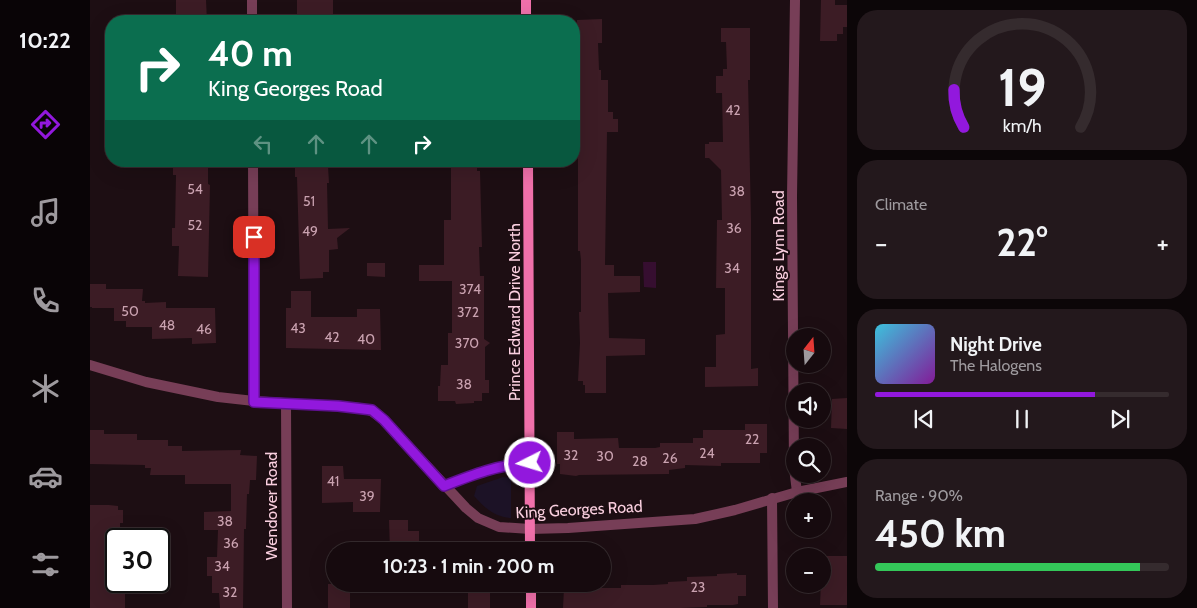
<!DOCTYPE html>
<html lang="en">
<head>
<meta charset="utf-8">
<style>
	body { margin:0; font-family:Cabin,sans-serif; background:#23181c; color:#f1f3f6; height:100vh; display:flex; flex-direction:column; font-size:19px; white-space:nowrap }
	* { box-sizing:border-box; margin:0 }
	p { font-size:16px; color:#9e9a9e }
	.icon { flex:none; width:28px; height:28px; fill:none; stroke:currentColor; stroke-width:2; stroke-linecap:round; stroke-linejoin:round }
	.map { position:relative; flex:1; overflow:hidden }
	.sheet { display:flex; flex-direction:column; gap:10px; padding:10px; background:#0c0608; width:350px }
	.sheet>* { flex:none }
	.hud { position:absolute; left:15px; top:15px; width:475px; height:152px; border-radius:20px; box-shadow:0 5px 20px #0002,0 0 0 1px #352b2e; background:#0b6e4f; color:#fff; overflow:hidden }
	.needle { width:32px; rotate:17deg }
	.controls { position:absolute; left:696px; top:328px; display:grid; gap:10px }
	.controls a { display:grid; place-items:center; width:45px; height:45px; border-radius:50%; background:#160a0e; box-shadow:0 5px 20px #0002,0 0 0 1px #352b2e; font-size:25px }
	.speed { position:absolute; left:15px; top:528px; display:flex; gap:10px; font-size:25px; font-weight:700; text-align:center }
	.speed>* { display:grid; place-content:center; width:65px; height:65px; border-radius:50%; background:#160a0e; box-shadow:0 5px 20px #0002,0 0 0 1px #352b2e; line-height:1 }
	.speed .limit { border:2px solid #111; border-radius:8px; background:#fff; color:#111 }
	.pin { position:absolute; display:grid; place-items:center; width:42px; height:42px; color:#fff; margin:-21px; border-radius:10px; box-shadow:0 2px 8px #0006 }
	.me { position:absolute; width:55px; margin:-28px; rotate:265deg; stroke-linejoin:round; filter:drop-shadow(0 0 4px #0008) }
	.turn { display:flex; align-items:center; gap:18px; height:105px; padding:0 20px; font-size:22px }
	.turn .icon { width:65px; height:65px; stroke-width:2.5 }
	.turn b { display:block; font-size:35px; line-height:42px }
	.lanes { display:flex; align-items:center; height:48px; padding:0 20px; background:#0003; justify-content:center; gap:25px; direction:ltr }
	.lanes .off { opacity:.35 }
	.big { font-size:38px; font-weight:700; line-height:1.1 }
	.sheet .card { flex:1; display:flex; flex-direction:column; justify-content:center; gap:8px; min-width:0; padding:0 18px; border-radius:20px; background:#23181c }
	.sheet .dial { align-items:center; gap:0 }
	.dial svg { height:130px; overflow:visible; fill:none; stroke:#352b2e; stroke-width:7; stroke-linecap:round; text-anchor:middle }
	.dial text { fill:#f1f3f6; stroke:none }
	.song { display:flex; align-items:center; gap:15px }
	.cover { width:60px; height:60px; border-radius:8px; background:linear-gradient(135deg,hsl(190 70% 55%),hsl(290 70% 35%)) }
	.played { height:5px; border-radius:2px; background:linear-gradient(90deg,#9218dd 75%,#352b2e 75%) }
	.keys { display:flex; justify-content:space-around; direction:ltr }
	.heat { display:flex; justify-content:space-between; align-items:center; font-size:28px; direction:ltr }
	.charge { height:8px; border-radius:4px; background:linear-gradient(90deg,#34c759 90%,#352b2e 0) }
	.trip { position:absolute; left:236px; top:542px; width:285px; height:50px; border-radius:25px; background:#160a0e; box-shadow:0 5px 20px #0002,0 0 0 1px #352b2e; font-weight:700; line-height:50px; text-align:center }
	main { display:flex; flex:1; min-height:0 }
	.tab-bar { display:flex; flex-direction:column; width:90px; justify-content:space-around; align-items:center; background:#090406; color:#9e9a9e }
	.tab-bar .icon { width:35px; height:35px }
	.tab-bar .current { color:#9218dd }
	.tab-bar b { font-size:22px; color:#f1f3f6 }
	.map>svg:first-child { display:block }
	.green { fill:#1c1226 }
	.water { fill:#360e30 }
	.building { fill:#3c1c25 }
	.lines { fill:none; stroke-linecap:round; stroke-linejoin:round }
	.street { stroke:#773e57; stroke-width:10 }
	.secondary { stroke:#f070aa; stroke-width:10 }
	.route-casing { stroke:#5f1090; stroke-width:12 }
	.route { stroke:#9218dd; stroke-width:9 }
	.labels { text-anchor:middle; stroke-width:4; stroke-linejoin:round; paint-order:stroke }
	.number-label { font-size:14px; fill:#caa2b0 }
	.street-label { font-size:16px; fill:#facfdf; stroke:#1d0e13 }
</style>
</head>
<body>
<main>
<nav class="tab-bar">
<b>10:22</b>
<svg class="icon current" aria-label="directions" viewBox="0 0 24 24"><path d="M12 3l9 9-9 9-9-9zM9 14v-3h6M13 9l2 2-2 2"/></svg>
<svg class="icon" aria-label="music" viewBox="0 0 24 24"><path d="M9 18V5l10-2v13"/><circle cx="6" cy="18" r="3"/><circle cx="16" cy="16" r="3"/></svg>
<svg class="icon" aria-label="phone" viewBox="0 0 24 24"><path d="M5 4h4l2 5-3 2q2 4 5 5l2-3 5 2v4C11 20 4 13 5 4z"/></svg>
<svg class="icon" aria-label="climate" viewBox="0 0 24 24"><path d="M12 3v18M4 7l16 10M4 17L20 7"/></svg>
<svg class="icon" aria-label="car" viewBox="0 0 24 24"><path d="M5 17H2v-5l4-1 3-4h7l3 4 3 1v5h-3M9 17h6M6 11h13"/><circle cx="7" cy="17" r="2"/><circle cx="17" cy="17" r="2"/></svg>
<svg class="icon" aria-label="filters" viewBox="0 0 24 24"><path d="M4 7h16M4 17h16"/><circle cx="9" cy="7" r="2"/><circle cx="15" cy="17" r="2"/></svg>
</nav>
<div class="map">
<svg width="757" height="608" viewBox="0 0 757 608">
	<rect width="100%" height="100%" fill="#1d0e13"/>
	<!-- green -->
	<path class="green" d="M413,477L421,478V518C404,517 394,507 384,496L387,486Z"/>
	<!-- water -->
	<path class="water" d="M553,262H566V288L554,287Z"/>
	<!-- building -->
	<g class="building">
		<path d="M86,0H116L117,21H86Z"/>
		<rect x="207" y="0" width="36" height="21"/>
		<path d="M731,0H745V5H757V27H753V34H747V41H730Z"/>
		<path d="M512,19V43H508L509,70H511V80H518V112H523V119H528V132H517L515,265H524V276H550V292L518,293L519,338L555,339V355L516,356V393H495V385H493V381H488L490,343L489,312H491V260L490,251H488V80L487,20Z"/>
		<path d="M631,28H660V80H658L661,220V369L668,368V386L615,387V367H626V335L635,334V288H626L627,220H632L631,170L619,158H615V144H619V142H633L632,93H626V76H633V69H637L636,42H631Z"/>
		<path d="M83,161H118V184L120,185L118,277L88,276L89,246H82V228H85L86,175H83Z"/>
		<path d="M205,161H231V166H238L239,183H237L238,229L260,228L247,238L248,249L239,250V272H233V278L210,279L207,177H205Z"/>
		<path d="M361,161H387V171H390L392,247H389L390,276H394V339L400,343L395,347V380H399V393H392V401H384V403L366,404L365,401H348V386H350L351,365H358V333H362V281H329V265H354V220H361Z"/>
		<path d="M277,263H295V277L277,276Z"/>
		<path d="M0,284H16V289H53L52,301H55V303L76,302V308H125L126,343L102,344V338L62,339V327H36V321H24V308H2V307H0Z"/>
		<path d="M201,291H221V317H267V309H290L291,350L196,348V308H201Z"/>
		<path d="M757,398V429L741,428L742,399Z"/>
		<path d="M655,424H677V453H670V463H631V466L595,465V468L579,470V474L489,475L486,476L470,474V464H467V432H484V439L528,438L529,448H565L570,447V443H603V438H613V430H655Z"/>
		<path d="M0,430H14V434H47V440H78V446H92V451L151,450L150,455L167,456L166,480H160L159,494H157L156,529H154L153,608H130L129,593H122V576H117V557H127L128,530H114V512L141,511V484H95V475H60L61,468H55V465L0,464Z"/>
		<path d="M232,466H253L254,479H291L290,512H263V502L232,503Z"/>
		<path d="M0,505H19L28,506V510H33V523H30V539H26V581H33V588H35V608H0Z"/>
		<path d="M299,520H318V531H329V551H300Z"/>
		<path d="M732,556H757V605H730Z"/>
		<path d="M647,573V575H656V596H648V604L643,605H617V607L591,608H473L474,588H531V585H563L578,584V582L597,581V577L627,576V574Z"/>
		<rect x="238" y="584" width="22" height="24"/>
		<rect x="378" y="584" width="22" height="24"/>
	</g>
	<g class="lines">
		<!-- street -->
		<g class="street">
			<path d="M162,0V21"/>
			<path d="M705,0L702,196L704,468L707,492"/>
			<path d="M163,161L164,401"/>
			<path d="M0,365L56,382L128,397L164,401L271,408L281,411L294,420L376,508L388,518L409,527L440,529L478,528L605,519L645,510L707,492L757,482"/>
			<path d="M196,403L197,608"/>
			<path d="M354,486C382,475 410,464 440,463"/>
			<path d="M682,498L683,608"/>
		</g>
		<!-- secondary -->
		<g class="secondary">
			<path d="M436,0V21"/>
			<path d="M438,161L440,551"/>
			<path d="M441,584V608"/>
		</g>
	</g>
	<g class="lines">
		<!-- route casing -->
		<g class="route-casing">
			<path id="route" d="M164,237V402L248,406L282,410L294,420L354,486C382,475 410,464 440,463"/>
		</g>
		<!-- route -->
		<use href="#route" class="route"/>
	</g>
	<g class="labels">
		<!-- number labels -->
		<g class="number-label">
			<text x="643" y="115">42</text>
			<text x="105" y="194">54</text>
			<text x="647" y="196">38</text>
			<text x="219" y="206">51</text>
			<text x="105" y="230">52</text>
			<text x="644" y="233">36</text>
			<text x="220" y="236">49</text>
			<text x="642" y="273">34</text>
			<text x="380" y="294">374</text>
			<text x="40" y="316">50</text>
			<text x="378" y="317">372</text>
			<text x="77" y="330">48</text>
			<text x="208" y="333">43</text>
			<text x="114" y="334">46</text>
			<text x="242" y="342">42</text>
			<text x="276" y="344">40</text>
			<text x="377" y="348">370</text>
			<text x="374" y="389">38</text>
			<text x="662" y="444">22</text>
			<text x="617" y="458">24</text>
			<text x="481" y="460">32</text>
			<text x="515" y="461">30</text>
			<text x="580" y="463">26</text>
			<text x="550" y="466">28</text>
			<text x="243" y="486">41</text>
			<text x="277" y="501">39</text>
			<text x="135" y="526">38</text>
			<text x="141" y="548">36</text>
			<text x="132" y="571">34</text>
			<text x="608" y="592">23</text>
			<text x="140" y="597">32</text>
		</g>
		<!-- street labels -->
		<g class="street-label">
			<text transform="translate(688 246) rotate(-90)" y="6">Kings Lynn Road</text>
			<text transform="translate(424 312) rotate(-90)" y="6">Prince Edward Drive North</text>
			<text transform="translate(181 506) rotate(-90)" y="6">Wendover Road</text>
			<text transform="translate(489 509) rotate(-3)" y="6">King Georges Road</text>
		</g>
	</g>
</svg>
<div class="controls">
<a><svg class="needle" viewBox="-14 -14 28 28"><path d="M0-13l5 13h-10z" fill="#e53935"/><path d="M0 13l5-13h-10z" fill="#9e9a9e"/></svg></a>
<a><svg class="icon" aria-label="sound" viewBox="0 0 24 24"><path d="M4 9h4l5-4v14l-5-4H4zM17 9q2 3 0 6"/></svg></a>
<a><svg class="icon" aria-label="search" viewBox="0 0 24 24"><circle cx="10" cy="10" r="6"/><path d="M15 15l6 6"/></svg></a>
<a>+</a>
<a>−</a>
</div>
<div class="speed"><div class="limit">30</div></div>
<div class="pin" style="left:164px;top:237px;background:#d93025"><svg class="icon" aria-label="arrive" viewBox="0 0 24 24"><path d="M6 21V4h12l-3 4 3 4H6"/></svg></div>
<svg class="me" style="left:440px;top:463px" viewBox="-20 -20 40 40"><circle r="17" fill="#9218dd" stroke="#fff" stroke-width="3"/><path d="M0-11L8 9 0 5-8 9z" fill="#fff"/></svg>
<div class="trip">10:23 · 1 min · 200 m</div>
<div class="hud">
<div class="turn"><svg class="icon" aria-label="right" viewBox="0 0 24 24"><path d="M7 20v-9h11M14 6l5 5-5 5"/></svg><div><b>40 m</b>King Georges Road</div></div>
<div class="lanes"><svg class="icon off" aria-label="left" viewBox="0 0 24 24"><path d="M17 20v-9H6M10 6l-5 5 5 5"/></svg><svg class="icon off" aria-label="ahead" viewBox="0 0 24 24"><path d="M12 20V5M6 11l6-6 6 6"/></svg><svg class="icon off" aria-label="ahead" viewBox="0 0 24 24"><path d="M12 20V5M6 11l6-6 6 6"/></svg><svg class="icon" aria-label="right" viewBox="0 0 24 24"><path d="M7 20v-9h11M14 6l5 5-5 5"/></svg></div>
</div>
</div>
<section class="sheet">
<div class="card dial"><svg viewBox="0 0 100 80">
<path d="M14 69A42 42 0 1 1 86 69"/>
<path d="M14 69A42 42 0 0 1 8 46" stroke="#9218dd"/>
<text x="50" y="56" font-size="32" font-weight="700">19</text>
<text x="50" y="72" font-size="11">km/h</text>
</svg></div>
<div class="card"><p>Climate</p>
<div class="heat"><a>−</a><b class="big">22°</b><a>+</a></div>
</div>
<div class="card">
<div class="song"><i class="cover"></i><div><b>Night Drive</b><p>The Halogens</p></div></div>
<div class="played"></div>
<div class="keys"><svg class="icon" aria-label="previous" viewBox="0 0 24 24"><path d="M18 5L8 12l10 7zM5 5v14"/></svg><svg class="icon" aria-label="pause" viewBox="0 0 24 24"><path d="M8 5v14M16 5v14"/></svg><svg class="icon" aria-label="next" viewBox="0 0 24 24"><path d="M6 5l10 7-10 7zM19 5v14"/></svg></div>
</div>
<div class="card"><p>Range · 90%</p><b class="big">450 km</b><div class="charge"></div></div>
</section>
</main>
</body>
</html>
